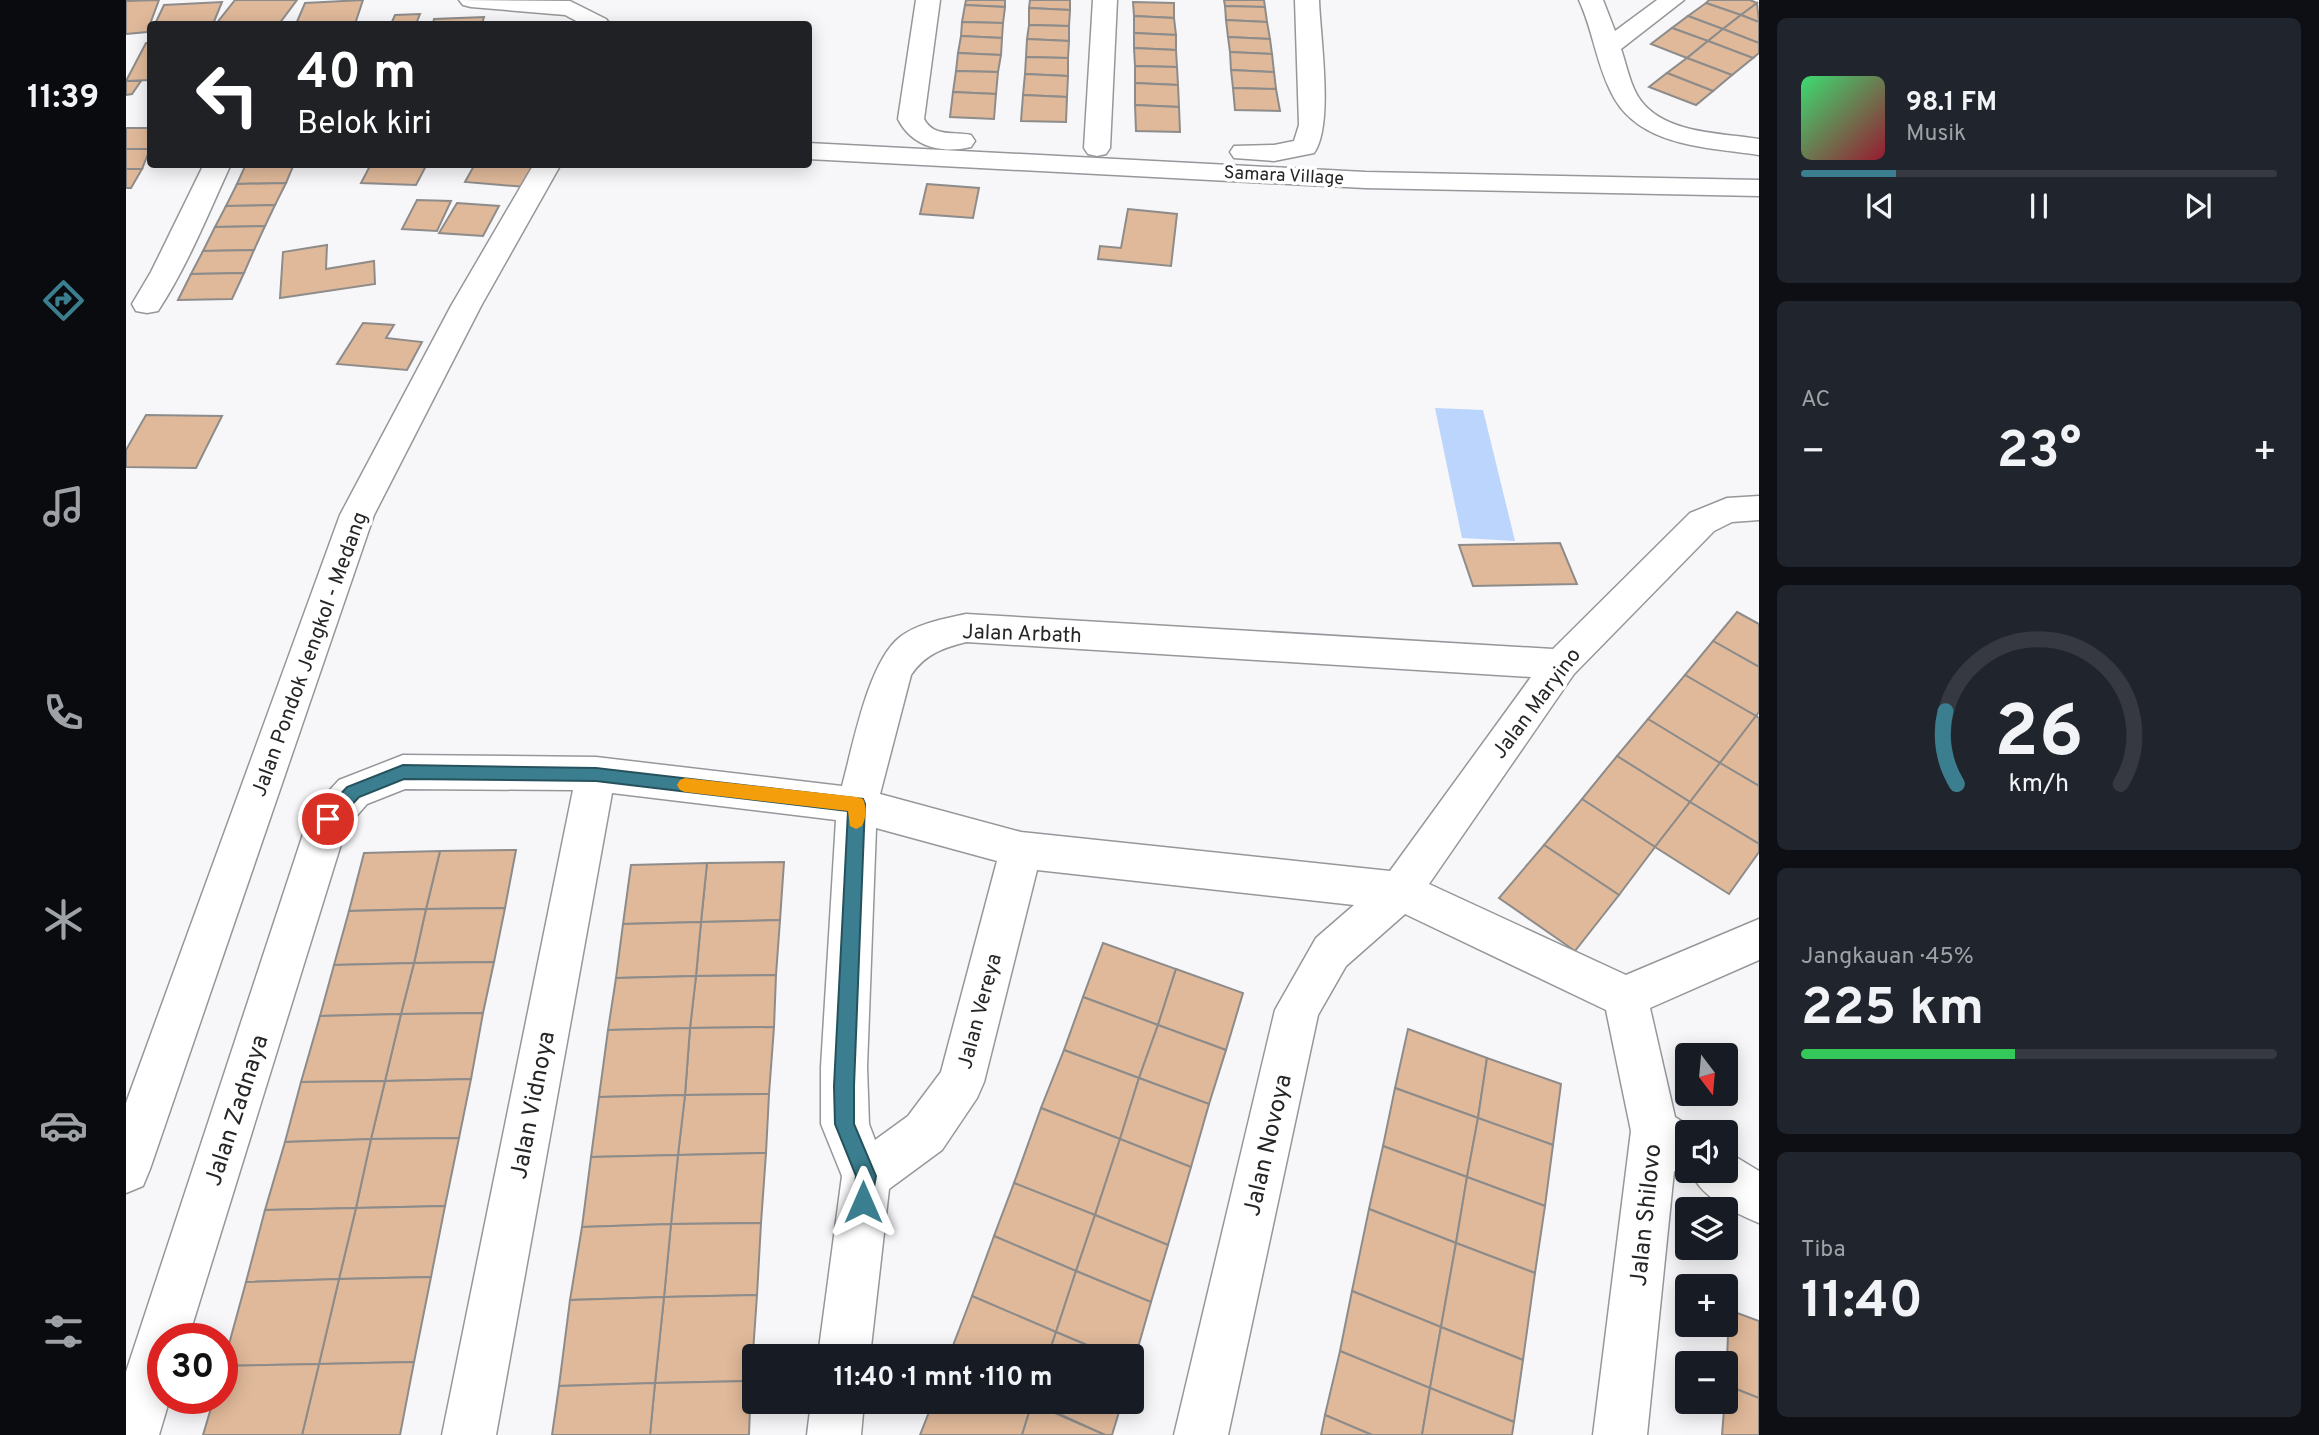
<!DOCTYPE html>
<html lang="id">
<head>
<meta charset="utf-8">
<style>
	body { margin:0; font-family:Overpass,sans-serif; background:#20242c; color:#f1f3f6; height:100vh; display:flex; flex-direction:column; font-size:26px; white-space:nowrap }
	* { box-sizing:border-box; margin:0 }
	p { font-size:23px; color:#9ea1a6 }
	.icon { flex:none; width:38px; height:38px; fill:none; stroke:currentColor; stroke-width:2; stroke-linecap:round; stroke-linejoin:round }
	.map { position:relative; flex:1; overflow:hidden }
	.sheet { display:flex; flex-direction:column; gap:18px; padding:18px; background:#0d0f14; width:560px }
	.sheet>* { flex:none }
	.hud { position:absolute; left:21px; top:21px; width:665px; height:147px; border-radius:7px; box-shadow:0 4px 18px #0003; background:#202124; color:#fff; overflow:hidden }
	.needle { width:46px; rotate:164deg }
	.fabs { position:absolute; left:1549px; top:1043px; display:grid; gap:14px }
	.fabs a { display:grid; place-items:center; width:63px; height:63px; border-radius:7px; background:#171b24; box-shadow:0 4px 18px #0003; font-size:35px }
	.speed { position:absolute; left:21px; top:1323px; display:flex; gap:14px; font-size:35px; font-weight:700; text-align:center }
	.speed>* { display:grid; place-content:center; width:91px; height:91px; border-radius:50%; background:#171b24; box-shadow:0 4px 18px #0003; line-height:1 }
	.speed .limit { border:10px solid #d22; background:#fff; color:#111 }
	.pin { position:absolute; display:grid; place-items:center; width:60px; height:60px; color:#fff; margin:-30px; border:4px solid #fff; border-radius:50%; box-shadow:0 2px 7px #0007 }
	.me { position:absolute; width:77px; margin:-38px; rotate:0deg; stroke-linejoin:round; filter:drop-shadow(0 0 5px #0008) }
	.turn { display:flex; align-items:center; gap:24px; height:147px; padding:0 35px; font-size:32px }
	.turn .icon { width:91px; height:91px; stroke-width:2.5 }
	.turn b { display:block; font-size:49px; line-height:60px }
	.big { font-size:52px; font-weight:700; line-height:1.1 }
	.sheet .card { flex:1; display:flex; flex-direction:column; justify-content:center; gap:10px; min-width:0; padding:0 24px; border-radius:10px; background:#20242c }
	.sheet .dial { align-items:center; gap:0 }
	.dial svg { height:182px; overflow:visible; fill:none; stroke:#363941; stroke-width:7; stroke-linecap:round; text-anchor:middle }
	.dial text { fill:#f1f3f6; stroke:none }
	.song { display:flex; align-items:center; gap:21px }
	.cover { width:84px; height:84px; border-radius:10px; background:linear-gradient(135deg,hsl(140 70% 55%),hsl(350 70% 35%)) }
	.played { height:7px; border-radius:4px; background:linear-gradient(90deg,#3b7e8f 20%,#363941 20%) }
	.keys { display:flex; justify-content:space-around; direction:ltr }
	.heat { display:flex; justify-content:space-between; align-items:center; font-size:38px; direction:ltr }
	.charge { height:10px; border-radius:5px; background:linear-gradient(90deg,#34c759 45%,#363941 0) }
	.trip { position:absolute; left:616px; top:1344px; width:402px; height:70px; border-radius:7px; background:#171b24; box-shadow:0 4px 18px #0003; font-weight:700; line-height:70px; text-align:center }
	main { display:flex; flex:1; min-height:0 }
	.tabs { display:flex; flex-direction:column; width:126px; justify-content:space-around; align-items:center; background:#090b0e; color:#9ea1a6 }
	.tabs .icon { width:49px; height:49px }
	.tabs .selected { color:#3b7e8f }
	.tabs b { font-size:32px; color:#f1f3f6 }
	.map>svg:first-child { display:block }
	.water { fill:#bcd5fd }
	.building { fill:#e0b99a; stroke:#8e8c8a; stroke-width:2 }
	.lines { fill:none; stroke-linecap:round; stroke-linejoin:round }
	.minor-casing { stroke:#96979a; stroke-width:3 }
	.minor { fill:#fff; fill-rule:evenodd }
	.route { fill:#3b7e8f; stroke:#26525d; stroke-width:2 }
	.slow { fill:#f59e0b }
	.labels { text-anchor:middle; stroke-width:7; stroke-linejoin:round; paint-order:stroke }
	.far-street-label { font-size:18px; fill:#262627; stroke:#fff }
	.street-label { font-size:21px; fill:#262627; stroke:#fff }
	.near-street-label { font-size:24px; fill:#262627; stroke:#fff }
</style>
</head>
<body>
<main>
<nav class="tabs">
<b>11:39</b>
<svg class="icon selected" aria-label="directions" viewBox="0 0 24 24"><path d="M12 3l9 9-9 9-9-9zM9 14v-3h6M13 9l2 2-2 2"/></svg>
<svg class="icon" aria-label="music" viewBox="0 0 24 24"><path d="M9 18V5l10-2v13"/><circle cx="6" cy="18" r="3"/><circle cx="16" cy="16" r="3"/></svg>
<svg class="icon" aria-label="phone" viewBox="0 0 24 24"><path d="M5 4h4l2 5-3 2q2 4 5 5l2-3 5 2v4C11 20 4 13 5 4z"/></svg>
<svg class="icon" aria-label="climate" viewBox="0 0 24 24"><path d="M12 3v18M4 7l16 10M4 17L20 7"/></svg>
<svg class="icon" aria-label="car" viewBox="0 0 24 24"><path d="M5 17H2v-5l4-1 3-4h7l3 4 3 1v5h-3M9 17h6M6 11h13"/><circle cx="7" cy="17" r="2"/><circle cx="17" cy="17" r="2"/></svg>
<svg class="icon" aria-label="filters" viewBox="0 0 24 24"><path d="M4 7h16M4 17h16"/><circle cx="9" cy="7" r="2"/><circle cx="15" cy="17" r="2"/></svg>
</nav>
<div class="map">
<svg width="1633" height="1435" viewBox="0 0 1633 1435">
	<rect width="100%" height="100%" fill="#f7f7fa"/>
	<!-- water -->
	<path class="water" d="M1309,408L1357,410L1389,541L1336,538Z"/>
	<!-- building -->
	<g class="building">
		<path d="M33,0L21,32L0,34V1Z"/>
		<path d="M109,0H171L153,24H90Z"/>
		<path d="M237,0L229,24H170L179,3Z"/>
		<path d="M840,0H879V7L839,5Z"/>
		<path d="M904,0H944V10L903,8Z"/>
		<path d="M1098,0H1138L1139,7L1099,6Z"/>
		<path d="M1583,0H1624L1631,3L1615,15L1580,3Z"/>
		<path d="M96,2L87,24H29L38,5Z"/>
		<path d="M1007,2L1048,3V18L1008,16Z"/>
		<path d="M1580,3L1615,15L1597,29L1562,16Z"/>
		<path d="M1631,3L1633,22L1615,15Z"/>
		<path d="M839,5L879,7L877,23L836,22Z"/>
		<path d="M1099,6L1139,7L1141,22L1100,20Z"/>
		<path d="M903,8L944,10L943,26L903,25Z"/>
		<path d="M294,14L290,24H265L269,15Z"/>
		<path d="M1615,15L1633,22V43L1597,29Z"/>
		<path d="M1008,16L1048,18L1050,35L1008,33Z"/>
		<path d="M1562,16L1597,29L1582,41L1546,28Z"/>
		<path d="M358,17L356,24H307L308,19Z"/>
		<path d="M1100,20L1141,22L1144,39L1102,37Z"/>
		<path d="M836,22L877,23L876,38L835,36Z"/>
		<path d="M903,25L943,26V41L901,39Z"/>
		<path d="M1546,28L1582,41L1561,58L1525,44Z"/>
		<path d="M1597,29L1633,43V53L1627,58L1582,41Z"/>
		<path d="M1008,33L1050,35V50L1008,48Z"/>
		<path d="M835,36L876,38L875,55L832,53Z"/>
		<path d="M1102,37L1144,39L1146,54L1104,52Z"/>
		<path d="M901,39L943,41L942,58L900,57Z"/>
		<path d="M1582,41L1627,58L1606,75L1561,58Z"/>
		<path d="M20,43H24V80L0,81Z"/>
		<path d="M1008,48L1050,50L1051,67L1009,66Z"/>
		<path d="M1104,52L1146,54L1148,72L1105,70Z"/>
		<path d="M832,53L875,55L872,72L830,71Z"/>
		<path d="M900,57L942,58V76L899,74Z"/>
		<path d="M1561,58L1606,75L1587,91L1541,73Z"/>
		<path d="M1009,66L1051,67L1052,85L1009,83Z"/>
		<path d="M1105,70L1148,72L1150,89L1107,88Z"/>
		<path d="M830,71L872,72L870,94L827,92Z"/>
		<path d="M1541,73L1587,91L1570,105L1523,87Z"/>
		<path d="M899,74L942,76L941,97L897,95Z"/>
		<path d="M0,81H15L6,94L0,95Z"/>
		<path d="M1009,83L1052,85L1053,107L1009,105Z"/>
		<path d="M1107,88L1150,89L1154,111L1109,110Z"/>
		<path d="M827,92L870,94L868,119L824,117Z"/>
		<path d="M897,95L941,97L940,122L895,121Z"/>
		<path d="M1009,105L1053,107L1054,132L1010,131Z"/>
		<rect x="0" y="128" width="24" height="21"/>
		<path d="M0,149H24L16,169H0Z"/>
		<path d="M120,164H168L160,183L111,184Z"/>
		<path d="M245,164H301L290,185L235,183Z"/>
		<path d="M349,164H413L401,187L339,182Z"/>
		<path d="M0,169H16L5,188H0Z"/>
		<path d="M160,183L149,205L100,206L111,184Z"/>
		<path d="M801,184L853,188L847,218L794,214Z"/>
		<path d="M291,200L325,201L311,231L276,229Z"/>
		<path d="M331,203L373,206L357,236L313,233Z"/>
		<path d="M149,205L139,226L89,227L100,206Z"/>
		<path d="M1002,209L1051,214L1045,266L972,259L974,246L995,248Z"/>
		<path d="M139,226L128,250L77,251L89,227Z"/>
		<path d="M201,245L200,269L248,261L249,284L154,298L157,252Z"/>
		<path d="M128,250L118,273L65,274L77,251Z"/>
		<path d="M118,273L106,299L52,300L65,274Z"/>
		<path d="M237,323L268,325L260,338L296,342L281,370L211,364Z"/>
		<path d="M20,415L96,416L70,468L0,467V450Z"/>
		<path d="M1434,543L1451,584L1347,586L1333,545Z"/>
		<path d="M1611,612L1633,624V667L1587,641Z"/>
		<path d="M1587,641L1633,667V712L1630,716L1559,675Z"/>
		<path d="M1559,675L1630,716L1594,763L1522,719Z"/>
		<path d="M1630,716L1633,718V786L1594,763Z"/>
		<path d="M1522,719L1594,763L1564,802L1491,756Z"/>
		<path d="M1491,756L1564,802L1529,847L1456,799Z"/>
		<path d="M1594,763L1633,786V844L1564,802Z"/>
		<path d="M1456,799L1529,847L1493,895L1418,845Z"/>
		<path d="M1564,802L1633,844V852L1603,894L1529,847Z"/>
		<path d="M1418,845L1493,895L1449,951L1373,898Z"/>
		<path d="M390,850L379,908L300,909L314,851Z"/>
		<path d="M314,851L300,909L223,911L238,853Z"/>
		<path d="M658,862L654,920L575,922L581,863Z"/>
		<path d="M581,863L575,922L497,924L505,865Z"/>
		<path d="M379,908L368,962L288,963L300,909Z"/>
		<path d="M300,909L288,963L208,965L223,911Z"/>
		<path d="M654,920L650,975L570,976L575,922Z"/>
		<path d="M575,922L570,976L490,978L497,924Z"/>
		<path d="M977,943L1050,969L1032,1025L957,997Z"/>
		<path d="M368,962L357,1013L275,1014L288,963Z"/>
		<path d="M288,963L275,1014L194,1016L208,965Z"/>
		<path d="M1050,969L1117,993L1100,1050L1032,1025Z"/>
		<path d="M650,975L648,1027L564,1028L570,976Z"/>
		<path d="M570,976L564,1028L482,1030L490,978Z"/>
		<path d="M957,997L1032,1025L1013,1078L938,1050Z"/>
		<path d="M357,1013L345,1079L259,1081L275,1014Z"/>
		<path d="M275,1014L259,1081L175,1082L194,1016Z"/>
		<path d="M1032,1025L1100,1050L1083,1104L1013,1078Z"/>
		<path d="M648,1027L643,1094L559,1095L564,1028Z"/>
		<path d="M564,1028L559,1095L473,1097L482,1030Z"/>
		<path d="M1282,1029L1361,1058L1352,1118L1269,1088Z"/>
		<path d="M938,1050L1013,1078L994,1139L915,1108Z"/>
		<path d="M1361,1058L1435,1084L1427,1145L1352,1118Z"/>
		<path d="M1013,1078L1083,1104L1065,1167L994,1139Z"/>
		<path d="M345,1079L333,1138L245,1139L259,1081Z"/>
		<path d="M259,1081L245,1139L159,1142L175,1082Z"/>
		<path d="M1269,1088L1352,1118L1341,1177L1257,1146Z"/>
		<path d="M643,1094L640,1153L552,1155L559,1095Z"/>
		<path d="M559,1095L552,1155L465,1157L473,1097Z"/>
		<path d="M915,1108L994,1139L969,1215L888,1183Z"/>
		<path d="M1352,1118L1427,1145L1419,1206L1341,1177Z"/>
		<path d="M333,1138L319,1206L230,1208L245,1139Z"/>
		<path d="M245,1139L230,1208L139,1210L159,1142Z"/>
		<path d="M994,1139L1065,1167L1042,1245L969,1215Z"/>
		<path d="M1257,1146L1341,1177L1330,1243L1243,1209Z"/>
		<path d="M640,1153L635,1223L545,1224L552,1155Z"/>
		<path d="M552,1155L545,1224L456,1227L465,1157Z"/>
		<path d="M1341,1177L1419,1206L1409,1273L1330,1243Z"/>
		<path d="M888,1183L969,1215L950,1271L868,1236Z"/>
		<path d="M319,1206L305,1277L213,1279L230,1208Z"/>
		<path d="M230,1208L213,1279L120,1282L139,1210Z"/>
		<path d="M1243,1209L1330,1243L1315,1327L1226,1291Z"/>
		<path d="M969,1215L1042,1245L1025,1302L950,1271Z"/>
		<path d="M635,1223L631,1295L538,1297L545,1224Z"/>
		<path d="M545,1224L538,1297L444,1300L456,1227Z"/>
		<path d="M868,1236L950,1271L930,1332L846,1296Z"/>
		<path d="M1330,1243L1409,1273L1397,1360L1315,1327Z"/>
		<path d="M950,1271L1025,1302L1007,1365L1006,1356H987L930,1332Z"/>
		<path d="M305,1277L288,1362L193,1364L213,1279Z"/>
		<path d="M213,1279L193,1364L97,1366L120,1282Z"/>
		<path d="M1226,1291L1315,1327L1304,1388L1214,1351Z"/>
		<path d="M631,1295L625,1381L529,1383L538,1297Z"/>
		<path d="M846,1296L930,1332L922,1356H823Z"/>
		<path d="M538,1297L529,1383L433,1386L444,1300Z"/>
		<path d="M1603,1310L1633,1321V1398L1600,1385Z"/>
		<path d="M1315,1327L1397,1360L1388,1422L1304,1388Z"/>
		<path d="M930,1332L987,1356H922Z"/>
		<path d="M1214,1351L1304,1388L1296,1435H1246L1199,1415Z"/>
		<path d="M288,1362L274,1435H176L193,1364Z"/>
		<path d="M193,1364L176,1435H77L88,1398H96L97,1366Z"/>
		<path d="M625,1381L623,1435H524L529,1383Z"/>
		<path d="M529,1383L524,1435H426L433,1386Z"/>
		<path d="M1600,1385L1633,1398V1435H1596Z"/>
		<path d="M1304,1388L1388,1422L1386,1435H1296Z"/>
		<path d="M807,1402H903L906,1403L896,1435H794Z"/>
		<path d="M907,1402H996L986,1435H979Z"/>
		<path d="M906,1403L979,1435H896Z"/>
		<path d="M1199,1415L1246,1435H1195Z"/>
	</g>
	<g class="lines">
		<!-- minor casing -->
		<g class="minor-casing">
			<g id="minor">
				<path d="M333,0L444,1L480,19L484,24H456L439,15L345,7L337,5Z"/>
				<path d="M790,0H814L798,119C808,138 828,131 845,135L849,141L845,147C816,154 786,147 772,119Z"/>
				<path d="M967,0H991L984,148L980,154L971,156L962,154L958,148Z"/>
				<path d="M1169,0H1193C1194,36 1208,125 1188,153L1148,161L1108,158L1104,152L1108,146L1148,145L1168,141L1173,125Z"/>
				<path d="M1453,0H1477L1489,31L1531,0H1558L1495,49C1501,66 1504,86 1515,101C1540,134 1596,133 1633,139V155C1581,147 1511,147 1485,92C1470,63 1467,30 1453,0Z"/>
				<path d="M682,143L1239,172L1633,180V196L1239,188L682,159Z"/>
				<path d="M78,164H105C82,214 62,265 32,311L21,313L10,311L6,304L25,272Z"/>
				<path d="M408,164H435L355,306L248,515L24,1169L17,1186L0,1193V1103L214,515L325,306Z"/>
				<path d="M1633,496V520L1606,522L1588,531L1448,674L1303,884L1500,975L1633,919V960L1524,1008L1549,1117L1573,1132H1561V1171H1600V1151L1633,1171V1223C1609,1213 1576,1198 1566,1174L1561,1176L1548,1171L1521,1435H1467L1505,1131L1480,1010L1279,914L1220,966L1192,1015L1102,1435H1048L1149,1010L1190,938L1228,905L911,870L858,1082L851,1098L816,1150L763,1189L744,1356H692L716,1176L695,1124V1067L710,820L486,793L370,1435H316L447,790L279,789L241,804L220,828L62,1339H37V1398H44L33,1435H0V1372L182,819L188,807L213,780L277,755L470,757L716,786C727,746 742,662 774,637C792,623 818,619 840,614L1427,649L1564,513L1601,498ZM840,642L1405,677L1264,871L895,832L754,794L785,675C799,654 817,648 840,642ZM750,828L871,861L815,1072L782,1116L749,1140L743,1124L741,1067Z"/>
				<path d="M685,1402H738L735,1435H681Z"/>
			</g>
		</g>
		<!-- minor -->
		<use href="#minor" class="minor"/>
	</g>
	<!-- route -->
	<path class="route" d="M277,765L470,768L737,799L739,804L728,1086V1124L750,1176L744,1209L737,1212L730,1209L727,1202L730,1176L709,1124L708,1086L722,811L470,781L278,779L233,797L208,824L202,826L196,824L194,819L196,814L221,787Z"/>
	<!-- slow -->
	<path class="slow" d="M559,778L731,797L737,799C741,807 740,819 736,826L730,829L724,826L722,811L559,792L554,790L551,785L554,780Z"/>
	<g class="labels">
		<!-- far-street labels -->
		<g class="far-street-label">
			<text transform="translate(1158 175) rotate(3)" y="6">Samara Village</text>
		</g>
		<!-- street labels -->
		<g class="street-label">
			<text transform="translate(896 633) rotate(2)" y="7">Jalan Arbath</text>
			<text transform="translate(183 654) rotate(-70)" y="7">Jalan Pondok Jengkol - Medang</text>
			<text transform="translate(1410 703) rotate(-53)" y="7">Jalan Maryino</text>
			<text transform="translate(853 1011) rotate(-75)" y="7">Jalan Vereya</text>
		</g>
		<!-- near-street labels -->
		<g class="near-street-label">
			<text transform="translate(406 1105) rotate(-79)" y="8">Jalan Vidnoya</text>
			<text transform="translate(110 1110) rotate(-72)" y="8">Jalan Zadnaya</text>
			<text transform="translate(1141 1145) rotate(-77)" y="8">Jalan Novoya</text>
			<text transform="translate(1519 1215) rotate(-84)" y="8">Jalan Shilovo</text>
		</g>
	</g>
</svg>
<div class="fabs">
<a><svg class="needle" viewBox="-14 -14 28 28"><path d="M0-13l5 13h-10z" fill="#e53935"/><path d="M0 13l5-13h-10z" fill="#9ea1a6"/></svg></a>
<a><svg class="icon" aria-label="sound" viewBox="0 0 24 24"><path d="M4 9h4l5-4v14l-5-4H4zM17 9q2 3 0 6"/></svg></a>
<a><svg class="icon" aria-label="layers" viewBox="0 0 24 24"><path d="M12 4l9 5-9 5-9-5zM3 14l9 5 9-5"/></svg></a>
<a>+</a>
<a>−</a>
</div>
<div class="speed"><div class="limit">30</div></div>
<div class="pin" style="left:202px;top:819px;background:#d93025"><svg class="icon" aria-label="arrive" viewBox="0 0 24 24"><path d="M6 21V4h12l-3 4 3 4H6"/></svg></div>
<svg class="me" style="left:737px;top:1202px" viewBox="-20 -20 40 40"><path d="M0-17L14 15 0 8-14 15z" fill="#3b7e8f" stroke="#fff" stroke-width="4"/></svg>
<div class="trip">11:40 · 1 mnt · 110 m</div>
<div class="hud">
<div class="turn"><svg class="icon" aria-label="left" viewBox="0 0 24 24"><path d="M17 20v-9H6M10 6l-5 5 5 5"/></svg><div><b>40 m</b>Belok kiri</div></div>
</div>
</div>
<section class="sheet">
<div class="card">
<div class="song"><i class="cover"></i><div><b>98.1 FM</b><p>Musik</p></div></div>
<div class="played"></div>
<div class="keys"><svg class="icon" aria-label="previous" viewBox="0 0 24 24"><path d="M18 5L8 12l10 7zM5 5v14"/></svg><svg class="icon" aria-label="pause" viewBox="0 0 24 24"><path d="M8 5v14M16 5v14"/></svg><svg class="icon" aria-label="next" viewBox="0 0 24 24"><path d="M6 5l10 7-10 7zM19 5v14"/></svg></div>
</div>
<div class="card"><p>AC</p>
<div class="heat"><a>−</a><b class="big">23°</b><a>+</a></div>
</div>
<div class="card dial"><svg viewBox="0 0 100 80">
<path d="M14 69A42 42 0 1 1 86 69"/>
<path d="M14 69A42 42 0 0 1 9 37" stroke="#3b7e8f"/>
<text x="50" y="56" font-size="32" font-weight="700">26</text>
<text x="50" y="72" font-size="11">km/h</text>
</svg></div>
<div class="card"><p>Jangkauan · 45%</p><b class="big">225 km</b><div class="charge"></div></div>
<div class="card"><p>Tiba</p><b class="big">11:40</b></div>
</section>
</main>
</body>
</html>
